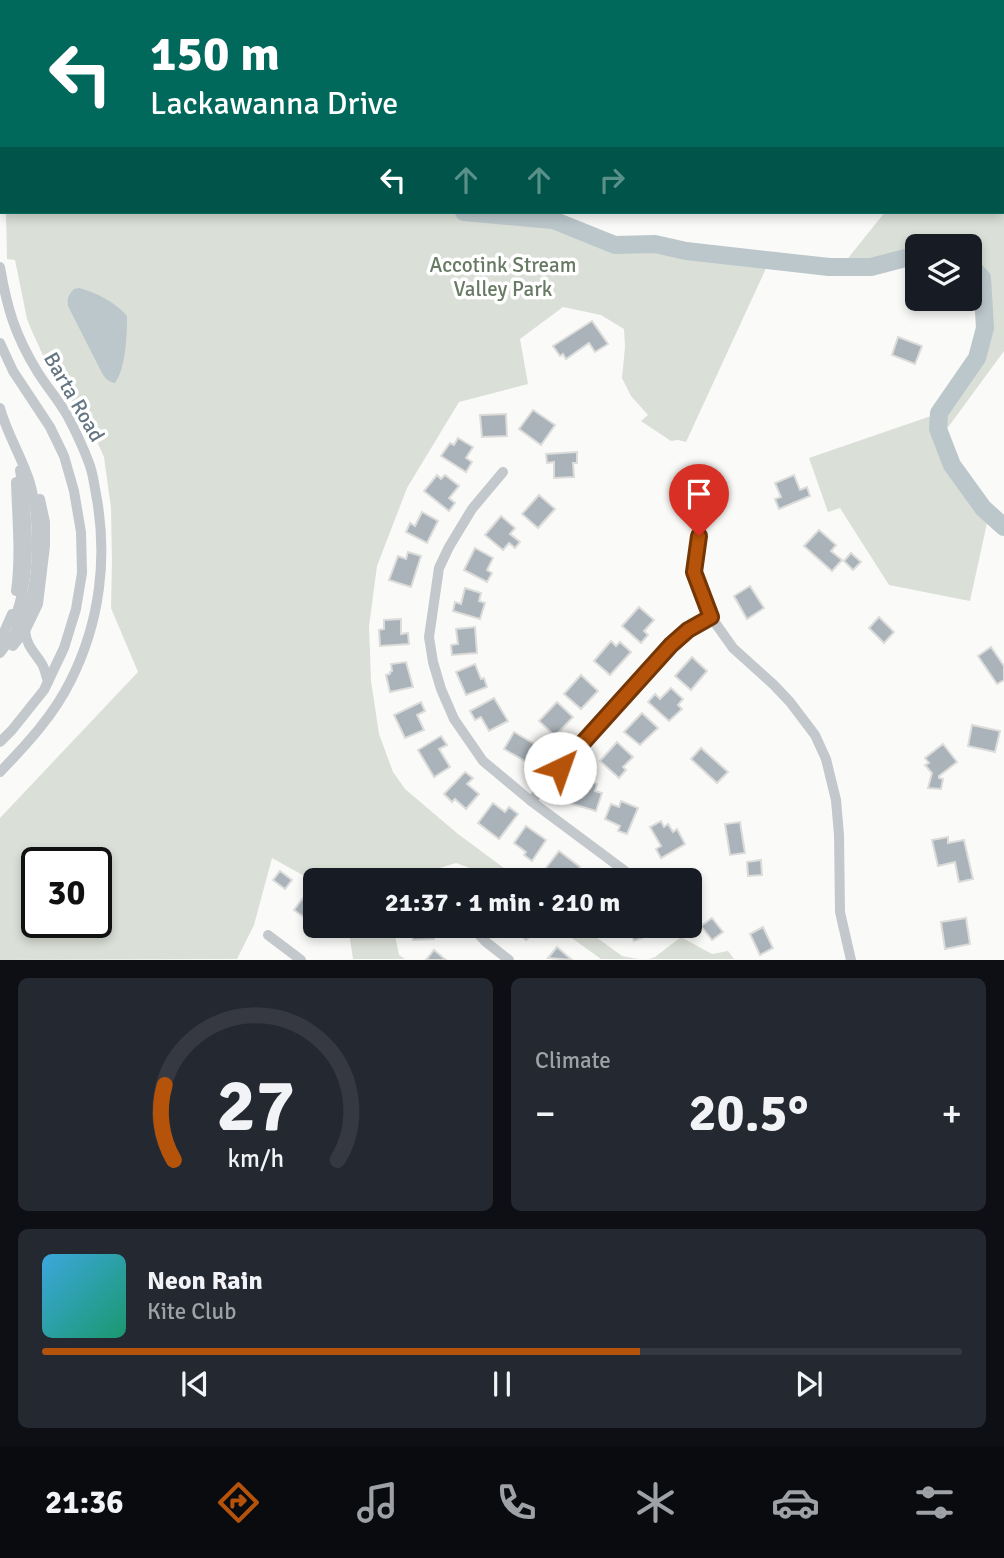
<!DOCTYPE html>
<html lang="en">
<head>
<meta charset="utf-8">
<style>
	body { margin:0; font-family:Signika,sans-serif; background:#242831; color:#f1f3f6; height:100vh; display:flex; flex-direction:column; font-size:26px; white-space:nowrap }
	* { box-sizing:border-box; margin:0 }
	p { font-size:23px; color:#9ea1a6 }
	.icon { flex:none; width:38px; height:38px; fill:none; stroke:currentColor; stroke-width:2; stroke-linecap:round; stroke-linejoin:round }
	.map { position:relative; height:960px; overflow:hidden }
	.sheet { display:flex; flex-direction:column; gap:18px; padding:18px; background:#0d0f14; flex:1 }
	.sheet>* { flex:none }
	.banner { position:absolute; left:0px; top:0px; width:1004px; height:214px; box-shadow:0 4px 10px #0003; background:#00695c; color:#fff; overflow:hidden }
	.fabs { position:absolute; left:905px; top:234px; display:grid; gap:14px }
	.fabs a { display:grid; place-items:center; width:77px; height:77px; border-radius:10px; background:#171b24; box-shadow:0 4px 10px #0003; font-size:35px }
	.speed { position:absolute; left:21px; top:847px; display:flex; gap:14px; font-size:35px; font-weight:700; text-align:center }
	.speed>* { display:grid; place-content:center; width:91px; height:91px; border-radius:50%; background:#171b24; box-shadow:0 4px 10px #0003; line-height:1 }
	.speed .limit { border:4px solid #111; border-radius:10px; background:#fff; color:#111 }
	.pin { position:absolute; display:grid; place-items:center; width:60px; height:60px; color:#fff; margin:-72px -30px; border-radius:50% 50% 50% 0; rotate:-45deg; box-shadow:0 0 7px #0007 }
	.pin .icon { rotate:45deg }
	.me { position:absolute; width:77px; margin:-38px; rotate:42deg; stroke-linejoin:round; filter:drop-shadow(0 0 5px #0008) }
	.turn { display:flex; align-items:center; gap:24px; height:147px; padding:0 35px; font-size:32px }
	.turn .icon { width:91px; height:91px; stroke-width:2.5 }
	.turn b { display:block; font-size:49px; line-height:60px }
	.lanes { display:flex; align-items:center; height:66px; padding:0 35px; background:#0003; justify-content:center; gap:35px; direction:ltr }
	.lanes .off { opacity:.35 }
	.big { font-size:52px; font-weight:700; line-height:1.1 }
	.sheet .widget { flex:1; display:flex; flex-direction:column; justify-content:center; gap:10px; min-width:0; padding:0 24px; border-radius:10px; background:#242831 }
	.sheet .dial { align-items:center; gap:0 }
	.dial svg { height:182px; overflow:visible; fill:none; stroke:#363941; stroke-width:7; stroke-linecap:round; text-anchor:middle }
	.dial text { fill:#f1f3f6; stroke:none }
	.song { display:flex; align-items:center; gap:21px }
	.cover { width:84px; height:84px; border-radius:10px; background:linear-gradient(135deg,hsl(200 70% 55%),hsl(160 70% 35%)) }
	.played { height:7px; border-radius:4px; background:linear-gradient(90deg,#b45309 65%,#363941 65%) }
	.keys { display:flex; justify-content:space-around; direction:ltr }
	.heat { display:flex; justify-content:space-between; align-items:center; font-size:38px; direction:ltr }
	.sheet .tiles { flex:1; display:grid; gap:18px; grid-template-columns:1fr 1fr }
	.widget:last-child { grid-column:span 2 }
	.trip { position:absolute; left:303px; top:868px; width:399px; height:70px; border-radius:10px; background:#171b24; box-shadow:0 4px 10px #0003; font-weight:700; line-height:70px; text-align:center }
	.tabs { display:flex; height:112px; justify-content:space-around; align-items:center; background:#090b0e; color:#9ea1a6 }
	.tabs .icon { width:49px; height:49px }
	.tabs .on { color:#b45309 }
	.tabs b { font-size:32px; color:#f1f3f6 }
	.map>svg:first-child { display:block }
	.green { fill:#dadfd7; fill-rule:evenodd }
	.water { fill:#bbc7cb }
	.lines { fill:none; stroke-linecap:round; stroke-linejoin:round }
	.river { stroke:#bbc7cb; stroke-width:18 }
	.building { fill:#aab3b9; stroke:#dcdcda; stroke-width:2 }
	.minor { stroke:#c3c8cc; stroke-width:10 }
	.route-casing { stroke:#753606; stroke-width:18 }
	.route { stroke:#b45309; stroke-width:12 }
	.labels { text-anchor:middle; stroke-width:7; stroke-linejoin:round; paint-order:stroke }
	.park-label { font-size:21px; fill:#687a64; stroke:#fff }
	.street-label { font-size:21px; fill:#657683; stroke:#fff }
</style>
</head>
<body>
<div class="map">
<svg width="1004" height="960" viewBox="0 0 1004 960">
	<rect width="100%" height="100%" fill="#fafaf8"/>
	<!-- green -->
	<g class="green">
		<path d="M237,0H619L618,2H236Z"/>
		<path d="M1003,182H1004V351L935,445L987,523L970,601L889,585L840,508L828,512L809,458L934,415L982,344L975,274L970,270V247H917V260L861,275L837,272L885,212H1003Z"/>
		<path d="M6,212H464L553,220L615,245L641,253L662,252L680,257L768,264L686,442L678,440L671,441L641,421L648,415L631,396L622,378L625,347L624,329L601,315L563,307L520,339L528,384L459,402L407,488L377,566L369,626L371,681L379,734L393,772L405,789L458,834L520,880H493L481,872L456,863L423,873L416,880H315V882L272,858L254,925L237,959L0,960V818L138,672L111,608L112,562L111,508L104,457L89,424L58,381L45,360L31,329L27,319L15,260L7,259ZM37,863H96V922H37Z"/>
		<path d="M348,926H393L399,955L405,959H353Z"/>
		<path d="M555,926H581L622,956L638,959H601Z"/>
		<path d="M681,937L712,954L728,951L734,959H649L655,957Z"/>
	</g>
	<!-- water -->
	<path class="water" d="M79,288C97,293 115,302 127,316C127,335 126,368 115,383C108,382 104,377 101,371L69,308C66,300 68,295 74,289Z"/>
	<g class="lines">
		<!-- river -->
		<g class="river">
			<path d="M0,141L2,142"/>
			<path d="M464,212L553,220L615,245L655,244L686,251L829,267H871L917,255"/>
			<path d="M970,265L982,278L985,328L977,358L939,413L938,429L952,465L983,508L1004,527"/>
		</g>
	</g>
	<!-- building -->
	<g class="building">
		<path d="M592,321L608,344L595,352L589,343L566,359L563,354L560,356L553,346Z"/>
		<path d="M898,337L922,346L915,364L892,355Z"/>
		<path d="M533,410L555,425L541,445L519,429Z"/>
		<path d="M506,414L507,436L482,437L480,415Z"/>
		<path d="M458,438L473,447L466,458L472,462L466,472L441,456L450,443L454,445Z"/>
		<path d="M577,452V463H573L574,477L554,478V462L547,463L546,454Z"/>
		<path d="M437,475L441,479L445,475L459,486L449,498L455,503L449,511L424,491Z"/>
		<path d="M794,475L800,490L807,487L810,496L779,509L775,499L781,497L775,483Z"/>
		<path d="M539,495L555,509L538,528L522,514Z"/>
		<path d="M422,512L438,521L427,543L406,532L410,523L415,526Z"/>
		<path d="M501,516L515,528L510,534L520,542L515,548L509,543L503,550L485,535Z"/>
		<path d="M819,530L836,545L831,551L842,560L832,571L804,546Z"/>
		<path d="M475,548L493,558L487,570L492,573L487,582L464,570Z"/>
		<path d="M408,552L421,556L411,587L389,580L398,556L406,559Z"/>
		<path d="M851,553L861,562L853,570L844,561Z"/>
		<path d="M750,586L764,608L747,619L734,596Z"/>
		<path d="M465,588L481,593L479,601L485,603L480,619L453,611L455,602L461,604Z"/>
		<path d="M639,607L654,620L644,631L648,635L641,643L622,626Z"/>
		<path d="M879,617L894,632L884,643L869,628Z"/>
		<path d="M401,619V634L408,633L409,644L380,646L379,630L384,629V620Z"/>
		<path d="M475,627L477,653L452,655L451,645L458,644L456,629Z"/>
		<path d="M611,641L616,646L620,642L631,652L610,675L594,661Z"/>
		<path d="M991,647L1004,666V680L997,684L978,656Z"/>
		<path d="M692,657L707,671L691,690L675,676Z"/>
		<path d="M406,662L413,687L390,692L386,675L390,674V672L392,671L391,664Z"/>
		<path d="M475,664L481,679L484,678L487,687L466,695L456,672Z"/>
		<path d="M581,675L598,691L581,709L564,694Z"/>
		<path d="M671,688L683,699L678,705L682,709L669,721L648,702L655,694L660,699Z"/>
		<path d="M494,698L508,721L489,731L481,717L475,720L470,711Z"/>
		<path d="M421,702L425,711L417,715L424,730L405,738L394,715Z"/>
		<path d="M557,702L573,717L555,736L539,721Z"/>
		<path d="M642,713L658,728L640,745L624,732Z"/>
		<path d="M972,725L1000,731L995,752L968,746Z"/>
		<path d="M514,732L536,745L534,749L539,753L532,765L504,749Z"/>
		<path d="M441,736L447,745L439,749L450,767L434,777L418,750Z"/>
		<path d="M617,742L633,757L623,767L626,770L619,778L600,761Z"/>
		<path d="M943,744L957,762L939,776V778L943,779L941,789L928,788L932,773L925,765L929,763L925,758Z"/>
		<path d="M701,748L728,772L717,783L691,759Z"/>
		<path d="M465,772L473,778L467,784L479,794L466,809L455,799L452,802L444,794Z"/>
		<path d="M583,774L593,777L592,782L597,784L595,791L602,793L596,811L569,803L571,794L577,796Z"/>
		<path d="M621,801L638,808L627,834L618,831L620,826L605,819L611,804L619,807Z"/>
		<path d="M493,803L505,812L509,807L518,814L499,839L478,823Z"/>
		<path d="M661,821L664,827L668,824L673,832L677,829L685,844L661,858L656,849L661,846L650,827Z"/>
		<path d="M740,822L745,853L730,855L725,824Z"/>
		<path d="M526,826L546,840L532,861L524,855L526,852L514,843Z"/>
		<path d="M948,837V843L964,840L973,879L959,882L955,862L938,866L932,840Z"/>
		<path d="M559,851L580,867L570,880H556L558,877L546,868Z"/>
		<path d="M761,860L762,875L748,876L747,862Z"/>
		<path d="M280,871L292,880L285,889L273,880Z"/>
		<path d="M306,894L315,902V919L312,923L294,910Z"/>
		<path d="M712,918L723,932L712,940L701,926Z"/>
		<path d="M966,918L970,944L945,949L941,922Z"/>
		<path d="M412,926H427V928H434V939L413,940Z"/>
		<path d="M508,926H531L536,930L526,940L521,935L519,936Z"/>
		<path d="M628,926H655L657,932L634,941Z"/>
		<path d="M763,927L773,948L760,955L750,934Z"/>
		<path d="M557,947L572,960L548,958Z"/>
		<path d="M434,950L446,960H426Z"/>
	</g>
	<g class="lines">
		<!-- minor -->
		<g class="minor">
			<path d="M1003,23L1004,24"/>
			<path d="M0,267C7,308 15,335 37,371C46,386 58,399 67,415C75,430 83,447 89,463C93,473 94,484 96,494C108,557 100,622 71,680C54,715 27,744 0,772"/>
			<path d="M0,343L13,371L50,427L64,456L74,491L81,532L82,573L76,609L64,648L44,690L12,730L0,742"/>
			<path d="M0,408C7,434 22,457 30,483C39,515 40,576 28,607C22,623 11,639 0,653"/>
			<path d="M503,472L472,509L449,547L439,568L429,637L433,662L441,689L454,719L483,761L531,801L625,871"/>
			<path d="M16,482C17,518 21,555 16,591"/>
			<path d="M699,536L694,572L711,617L733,648L774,685L790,702L815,735L826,759L836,800L839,835L840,912L851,960"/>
			<path d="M13,623C33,573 28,522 20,470"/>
			<path d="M25,631C27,647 34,651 42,664C45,669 46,676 48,682"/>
			<path d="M0,641L12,614"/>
			<path d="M13,646L25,631L38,604L45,546V522L40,499"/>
			<path d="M531,801L644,673L671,645L688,630L711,617"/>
			<path d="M471,926L486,942L509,960"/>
			<path d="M268,935L301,960"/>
		</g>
	</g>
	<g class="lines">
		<!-- route casing -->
		<g class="route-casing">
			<path id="route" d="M560,768L671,645L688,630L711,617L694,572L699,536"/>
		</g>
		<!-- route -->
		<use href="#route" class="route"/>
	</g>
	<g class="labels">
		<!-- park labels -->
		<g class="park-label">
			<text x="503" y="272">Accotink Stream<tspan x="503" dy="24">Valley Park</tspan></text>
		</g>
		<!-- street labels -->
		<g class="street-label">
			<text transform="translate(74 397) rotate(60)" y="7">Barta Road</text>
		</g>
	</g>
</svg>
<div class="fabs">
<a><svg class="icon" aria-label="layers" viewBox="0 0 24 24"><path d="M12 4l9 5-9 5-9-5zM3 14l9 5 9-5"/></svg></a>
</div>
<div class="speed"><div class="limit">30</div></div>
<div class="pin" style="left:699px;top:536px;background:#d93025"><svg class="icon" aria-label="arrive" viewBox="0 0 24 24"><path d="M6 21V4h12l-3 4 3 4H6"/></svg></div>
<svg class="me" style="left:560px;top:768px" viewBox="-20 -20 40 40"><circle r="19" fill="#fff"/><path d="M0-13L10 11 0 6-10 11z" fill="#b45309"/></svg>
<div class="trip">21:37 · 1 min · 210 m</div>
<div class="banner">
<div class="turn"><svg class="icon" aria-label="left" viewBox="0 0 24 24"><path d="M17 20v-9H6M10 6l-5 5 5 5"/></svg><div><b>150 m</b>Lackawanna Drive</div></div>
<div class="lanes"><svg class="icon" aria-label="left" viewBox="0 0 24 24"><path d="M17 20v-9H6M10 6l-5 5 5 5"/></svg><svg class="icon off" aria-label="ahead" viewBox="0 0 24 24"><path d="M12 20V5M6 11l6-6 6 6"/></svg><svg class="icon off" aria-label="ahead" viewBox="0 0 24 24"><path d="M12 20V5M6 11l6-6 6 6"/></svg><svg class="icon off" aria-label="right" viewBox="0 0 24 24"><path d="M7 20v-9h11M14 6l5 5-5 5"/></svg></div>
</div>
</div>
<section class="sheet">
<div class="tiles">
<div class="widget dial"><svg viewBox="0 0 100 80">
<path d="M14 69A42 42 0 1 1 86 69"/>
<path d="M14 69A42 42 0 0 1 10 36" stroke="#b45309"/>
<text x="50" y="56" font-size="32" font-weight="700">27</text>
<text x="50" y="72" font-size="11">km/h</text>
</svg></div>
<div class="widget"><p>Climate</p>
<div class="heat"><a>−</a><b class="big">20.5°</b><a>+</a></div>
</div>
<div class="widget">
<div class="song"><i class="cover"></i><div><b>Neon Rain</b><p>Kite Club</p></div></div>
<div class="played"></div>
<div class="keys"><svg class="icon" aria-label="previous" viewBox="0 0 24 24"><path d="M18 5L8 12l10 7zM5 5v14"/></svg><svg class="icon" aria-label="pause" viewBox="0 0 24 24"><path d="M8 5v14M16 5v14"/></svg><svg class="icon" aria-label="next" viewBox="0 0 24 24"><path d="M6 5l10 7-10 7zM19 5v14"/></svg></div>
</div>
</div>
</section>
<nav class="tabs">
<b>21:36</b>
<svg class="icon on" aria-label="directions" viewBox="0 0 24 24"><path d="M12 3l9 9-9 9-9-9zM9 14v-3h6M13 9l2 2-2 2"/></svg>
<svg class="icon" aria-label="music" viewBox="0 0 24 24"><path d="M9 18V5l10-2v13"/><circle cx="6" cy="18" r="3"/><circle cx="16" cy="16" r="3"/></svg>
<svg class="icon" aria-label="phone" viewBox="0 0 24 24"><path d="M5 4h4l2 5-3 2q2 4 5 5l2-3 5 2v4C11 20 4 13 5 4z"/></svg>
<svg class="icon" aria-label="climate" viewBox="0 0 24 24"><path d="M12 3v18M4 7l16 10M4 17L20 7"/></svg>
<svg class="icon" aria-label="car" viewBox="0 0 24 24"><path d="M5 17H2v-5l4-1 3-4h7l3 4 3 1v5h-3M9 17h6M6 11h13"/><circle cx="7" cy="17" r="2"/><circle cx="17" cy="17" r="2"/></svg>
<svg class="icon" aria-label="filters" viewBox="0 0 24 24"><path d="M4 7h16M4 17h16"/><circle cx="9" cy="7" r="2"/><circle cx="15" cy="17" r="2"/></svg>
</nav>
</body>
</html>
